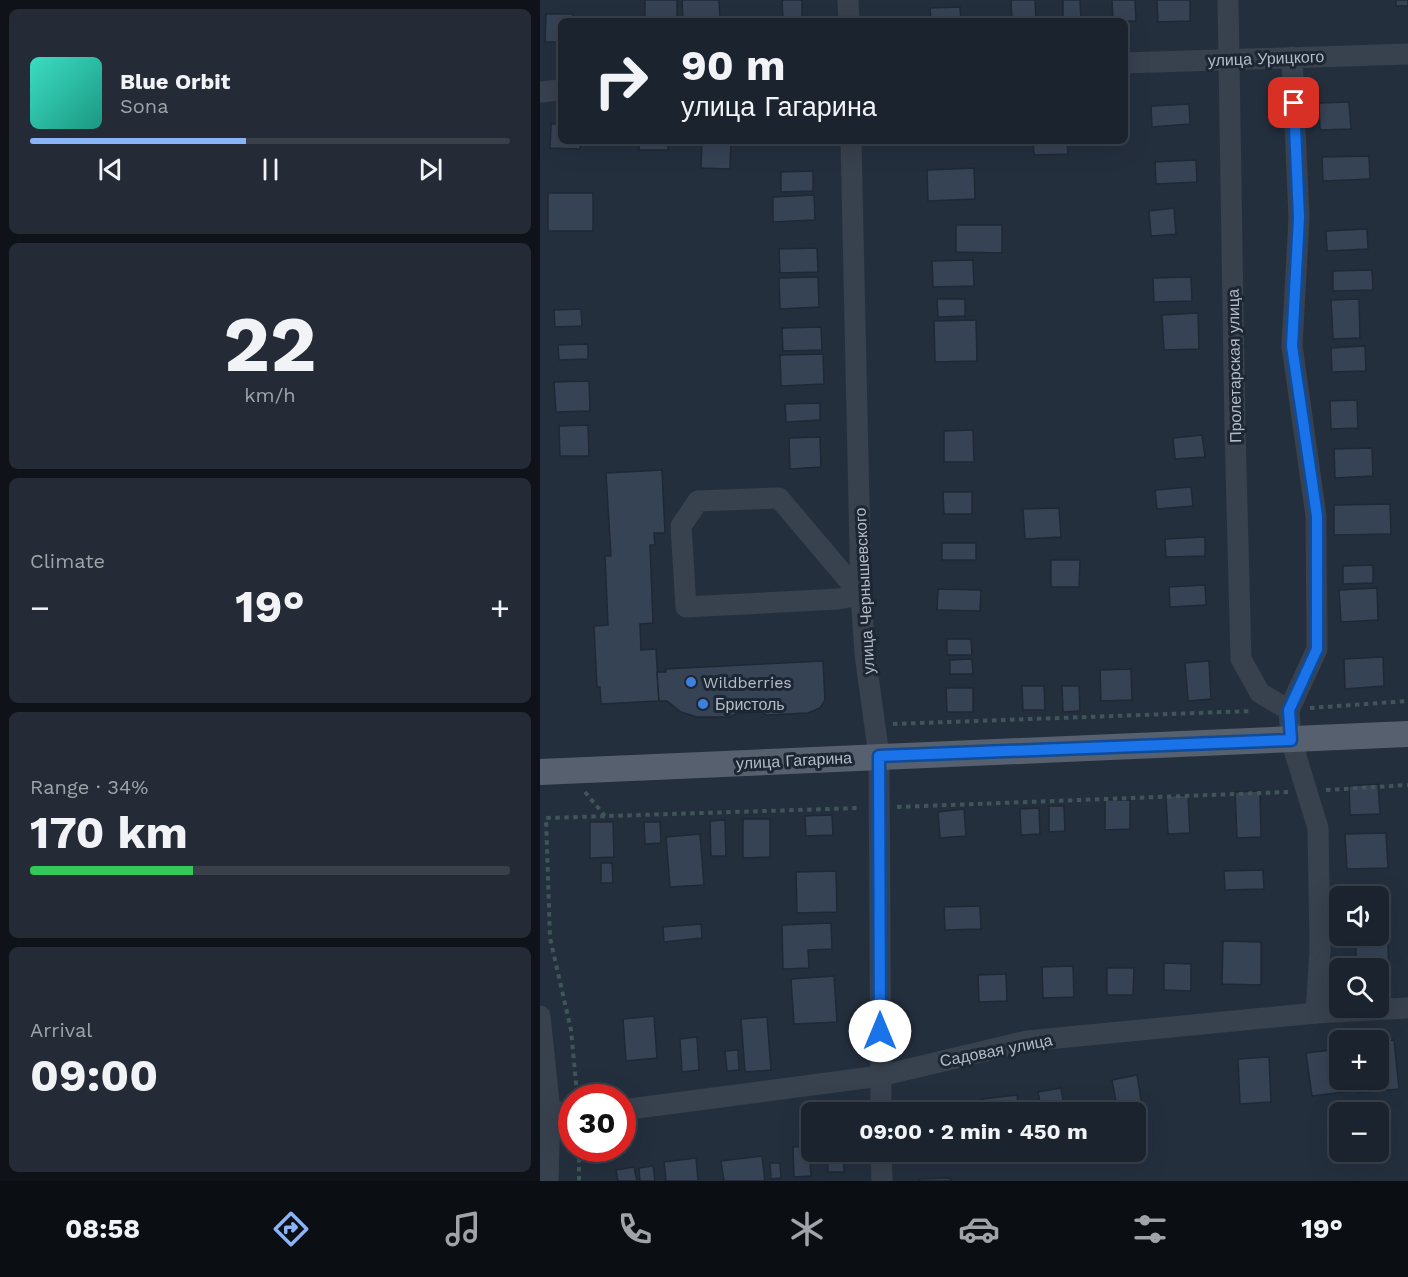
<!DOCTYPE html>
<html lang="en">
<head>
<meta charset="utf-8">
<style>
	body { margin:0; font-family:"Work Sans",sans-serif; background:#242b36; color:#f1f3f6; height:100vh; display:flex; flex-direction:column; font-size:22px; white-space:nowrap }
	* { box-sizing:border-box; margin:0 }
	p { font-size:20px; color:#a0a4aa }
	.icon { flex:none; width:33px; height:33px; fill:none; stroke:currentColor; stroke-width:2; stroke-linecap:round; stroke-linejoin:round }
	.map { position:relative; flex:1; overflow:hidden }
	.panel { display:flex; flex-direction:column; gap:9px; padding:9px; background:#0f1319; width:540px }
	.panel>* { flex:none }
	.hud { position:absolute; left:18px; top:18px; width:570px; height:126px; border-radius:9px; box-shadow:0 6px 24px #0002,0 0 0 2px #39404a; background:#1b232e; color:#f1f3f6; overflow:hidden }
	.fabs { position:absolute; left:789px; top:886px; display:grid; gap:12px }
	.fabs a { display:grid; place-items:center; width:60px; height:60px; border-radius:9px; background:#1b232e; box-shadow:0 6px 24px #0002,0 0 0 2px #39404a; font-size:30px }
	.speed { position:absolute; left:18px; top:1084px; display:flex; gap:12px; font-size:30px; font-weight:700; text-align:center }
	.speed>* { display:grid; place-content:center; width:78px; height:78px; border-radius:50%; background:#1b232e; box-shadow:0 6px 24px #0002,0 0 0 2px #39404a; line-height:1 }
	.speed .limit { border:9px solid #d22; background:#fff; color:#111 }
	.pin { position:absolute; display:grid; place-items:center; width:51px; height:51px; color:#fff; margin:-26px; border-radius:12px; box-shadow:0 3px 9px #0006 }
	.me { position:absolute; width:66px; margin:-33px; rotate:0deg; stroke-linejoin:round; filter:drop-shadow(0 0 4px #0008) }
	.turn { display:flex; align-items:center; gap:21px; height:126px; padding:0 24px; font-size:27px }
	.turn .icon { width:78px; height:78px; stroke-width:2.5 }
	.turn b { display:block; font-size:42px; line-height:51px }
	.big { font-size:45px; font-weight:700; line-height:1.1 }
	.panel .tile { flex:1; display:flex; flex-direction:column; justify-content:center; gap:9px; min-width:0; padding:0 21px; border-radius:9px; background:#242b36 }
	.panel .dial { align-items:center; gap:0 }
	.dial b { font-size:78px; line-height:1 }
	.song { display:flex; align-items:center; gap:18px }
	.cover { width:72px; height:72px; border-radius:9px; background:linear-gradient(135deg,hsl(170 70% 55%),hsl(170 70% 35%)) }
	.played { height:6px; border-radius:3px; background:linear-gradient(90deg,#8ab4f8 45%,#39404a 45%) }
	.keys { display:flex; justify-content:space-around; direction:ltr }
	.heat { display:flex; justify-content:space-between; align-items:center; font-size:33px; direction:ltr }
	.charge { height:9px; border-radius:4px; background:linear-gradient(90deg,#34c759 34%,#39404a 0) }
	.trip { position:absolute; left:261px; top:1102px; width:345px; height:60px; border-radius:9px; background:#1b232e; box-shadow:0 6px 24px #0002,0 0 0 2px #39404a; font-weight:700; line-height:60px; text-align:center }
	.tab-bar { display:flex; height:96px; justify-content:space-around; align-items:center; background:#0b0e12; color:#a0a4aa }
	.tab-bar .icon { width:42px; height:42px }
	.tab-bar .on { color:#8ab4f8 }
	.tab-bar b { font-size:27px; color:#f1f3f6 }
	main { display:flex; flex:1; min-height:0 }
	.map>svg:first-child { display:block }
	.building { fill:#364354; stroke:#1f2835; stroke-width:1.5 }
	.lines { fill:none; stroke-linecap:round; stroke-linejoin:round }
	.path { stroke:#3f5557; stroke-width:4; stroke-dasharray:4.5 4.5; stroke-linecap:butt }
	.minor { stroke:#38414e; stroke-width:21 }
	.major { stroke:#56606e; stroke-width:26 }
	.route-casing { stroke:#114b97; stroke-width:15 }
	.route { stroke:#1a73e8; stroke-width:10 }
	.shop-dot { fill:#3f7fe0; stroke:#1d2633; stroke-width:2 }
	.labels { text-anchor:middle; stroke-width:6; stroke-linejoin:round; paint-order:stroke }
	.street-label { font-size:16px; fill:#b4bcc9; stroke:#1d2633 }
	.poi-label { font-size:16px; fill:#b4bcc9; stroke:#1d2633; text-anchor:start }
</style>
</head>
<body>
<main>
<section class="panel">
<div class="tile">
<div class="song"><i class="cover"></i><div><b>Blue Orbit</b><p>Sona</p></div></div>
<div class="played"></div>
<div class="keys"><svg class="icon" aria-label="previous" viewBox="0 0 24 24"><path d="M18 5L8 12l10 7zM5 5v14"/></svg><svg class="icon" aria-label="pause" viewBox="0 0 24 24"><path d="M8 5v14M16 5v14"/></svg><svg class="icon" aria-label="next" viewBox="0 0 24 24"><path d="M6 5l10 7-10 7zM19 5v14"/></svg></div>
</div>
<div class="tile dial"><b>22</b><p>km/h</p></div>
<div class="tile"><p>Climate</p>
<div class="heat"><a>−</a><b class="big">19°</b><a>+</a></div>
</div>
<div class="tile"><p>Range · 34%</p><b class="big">170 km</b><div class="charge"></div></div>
<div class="tile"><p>Arrival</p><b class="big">09:00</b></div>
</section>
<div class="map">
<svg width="868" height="1181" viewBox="0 0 868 1181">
	<rect width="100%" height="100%" fill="#242f3e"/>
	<!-- building -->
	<g class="building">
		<rect x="105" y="0" width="32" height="21"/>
		<path d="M142,0H179L180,19L143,21Z"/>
		<path d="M242,0H262V21H243Z"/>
		<path d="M471,0H495L496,20L472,21Z"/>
		<path d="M523,0H540L541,20L523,21Z"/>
		<path d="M572,0H595L596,21H573Z"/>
		<path d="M617,0H650V21L618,22Z"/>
		<rect x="856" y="0" width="12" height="6"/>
		<path d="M420,7L421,21H391L390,8Z"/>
		<path d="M6,14H33V21H21V42H5Z"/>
		<path d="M809,102L811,129L780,130L779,103Z"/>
		<path d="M649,104L650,124L612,127L611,106Z"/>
		<path d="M11,124H21V141H41L40,149L10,148Z"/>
		<rect x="99" y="141" width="29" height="9"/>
		<path d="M162,141H191L190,169L161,168Z"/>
		<path d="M493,141H527L528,154L494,155Z"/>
		<path d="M829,156L830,179L783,181L782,157Z"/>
		<path d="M656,160L657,182L616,184L615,162Z"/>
		<path d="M434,168L435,199L388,201L387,170Z"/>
		<path d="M273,171V191L241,192V172Z"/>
		<rect x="8" y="193" width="45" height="38"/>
		<path d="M274,195L275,220L233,222V197Z"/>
		<path d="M634,208L636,234L611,236L609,211Z"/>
		<path d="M416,225H462V253L416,252Z"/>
		<path d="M827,229L828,249L787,251L786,231Z"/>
		<path d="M277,248L278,272L240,273L239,249Z"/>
		<path d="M433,260L434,286L393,287L392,261Z"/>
		<path d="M832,270L833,290L793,291V271Z"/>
		<path d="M278,277L279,307L240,309L239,278Z"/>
		<path d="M651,277L652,301L614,302L613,278Z"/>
		<path d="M397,299H425V316L398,317Z"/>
		<path d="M819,299L820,338L793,339L791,300Z"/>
		<path d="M41,309L42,326L15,327L14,310Z"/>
		<path d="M658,313L659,349L624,350L622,315Z"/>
		<path d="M436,320L437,361L395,362L394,321Z"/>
		<path d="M281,327L282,350L243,351L242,328Z"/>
		<path d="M48,344V359L19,360L18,345Z"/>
		<path d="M825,346L826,371L792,372L791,348Z"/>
		<path d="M283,354L284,384L241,386L240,355Z"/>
		<path d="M49,381L50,411L16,412L14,382Z"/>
		<path d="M817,400L818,428L791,429L790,401Z"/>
		<path d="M280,403V420L246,422L245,404Z"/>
		<path d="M48,425L49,456H20L19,426Z"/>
		<path d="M433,430L434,462H404V431Z"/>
		<path d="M662,435L665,457L635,459L633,438Z"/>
		<path d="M280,437L281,467L250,469L249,438Z"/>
		<path d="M832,448L833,476L795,478L794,449Z"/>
		<path d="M122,470L125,533H114L115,545H110L113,623L100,624L101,650L116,649L119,701L61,704L60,687H57L54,626L68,625L65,556H71L66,473Z"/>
		<path d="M651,487L653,506L617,509L615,490Z"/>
		<path d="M403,492H432V514H404Z"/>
		<path d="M850,504L851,534L794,535V505Z"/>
		<path d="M519,508L521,537L485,539L483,509Z"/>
		<path d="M665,537V556L626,557L625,539Z"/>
		<rect x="402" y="543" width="34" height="17"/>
		<path d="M511,560H540L539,587H511Z"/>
		<path d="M833,565V583L803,584V566Z"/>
		<path d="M665,585L666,605L630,607L629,587Z"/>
		<path d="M837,588L838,620L801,622L799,590Z"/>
		<path d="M398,589L441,590L440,611L397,610Z"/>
		<path d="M407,639H431L432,655H407Z"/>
		<path d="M843,657L844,686L805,689L804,659Z"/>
		<path d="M432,659L433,674H410V660Z"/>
		<path d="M283,661L285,700L280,708L268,713L227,715L221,712L198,713L189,717H157L141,712L127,701H119L117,672H126L125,669Z"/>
		<path d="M669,661L671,699L648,701L645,663Z"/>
		<path d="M591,669L592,700L561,701L560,670Z"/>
		<path d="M482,686H504L505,710H483Z"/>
		<path d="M522,686H539L540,711L523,712Z"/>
		<path d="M406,688H433V712H407Z"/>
		<path d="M838,784L840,814L810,815L809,786Z"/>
		<path d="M720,791L721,837L697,838L695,792Z"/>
		<path d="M648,795L650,833L628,834L626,796Z"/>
		<path d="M565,800H590V829L565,830Z"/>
		<path d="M509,806H524L525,831L509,832Z"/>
		<path d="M499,808L500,834L481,835L480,809Z"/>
		<path d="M424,809L426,836L400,838L398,812Z"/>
		<path d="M292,815L293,835L266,836L265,816Z"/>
		<path d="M203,819H230V857L203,858Z"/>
		<path d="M185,820L186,856H171L170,821Z"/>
		<path d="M50,822H73L74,857L50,858Z"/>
		<path d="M104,822H120L121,843L105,844Z"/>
		<path d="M846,833L848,868L807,869L805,834Z"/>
		<path d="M160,834L164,885L130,887L126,837Z"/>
		<path d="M61,863H72L73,883H61Z"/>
		<path d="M723,870L724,889L685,890L684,871Z"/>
		<path d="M296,871L297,912L257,913L256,872Z"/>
		<path d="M440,906L441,929L405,930L404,907Z"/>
		<path d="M291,923L292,949L268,950L269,968L243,969L242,925Z"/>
		<path d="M161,924L162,938L124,942L123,927Z"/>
		<path d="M683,941L721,942V985L682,984Z"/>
		<path d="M848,943L849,980L838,981V969H816V944Z"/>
		<path d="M624,963L651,964V991L624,990Z"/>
		<path d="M533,966L534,997L503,998L502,967Z"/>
		<path d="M567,968H594L593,995H567Z"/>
		<path d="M466,974L467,1001L439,1002L438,975Z"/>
		<path d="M294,976L297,1022L254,1024L251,979Z"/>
		<path d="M114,1016L117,1058L86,1061L83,1019Z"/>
		<path d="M227,1017L231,1070L205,1072L201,1019Z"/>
		<path d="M157,1037L159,1070L142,1072L140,1039Z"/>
		<path d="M854,1040L859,1089L817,1093L816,1080H838V1042Z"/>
		<path d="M800,1049V1080H812L813,1091L772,1096L766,1053Z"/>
		<path d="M198,1050L199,1070L187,1071L185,1051Z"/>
		<path d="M729,1057L731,1102L700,1104L698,1059Z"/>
		<path d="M597,1075L603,1112L578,1113L572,1080Z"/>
		<path d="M521,1088L525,1113H502L498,1092Z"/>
		<path d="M477,1095L479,1113H444L442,1099Z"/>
		<path d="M269,1146L271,1176L254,1177L253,1147Z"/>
		<path d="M287,1152H303L304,1172H288Z"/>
		<path d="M222,1156L225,1181H184L181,1161Z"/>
		<path d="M156,1158L158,1181H126L124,1162Z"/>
		<path d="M230,1163H240L241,1178L231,1179Z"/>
		<path d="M113,1166L115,1181H100L99,1168Z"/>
		<path d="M94,1167L97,1181H78L76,1170Z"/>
		<path d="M410,1178L411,1181H379V1179Z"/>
	</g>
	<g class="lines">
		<!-- path -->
		<g class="path">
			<path d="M770,708L868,701"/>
			<path d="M353,724L712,711"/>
			<path d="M786,790L868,785"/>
			<path d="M45,792L65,816"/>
			<path d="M357,807L748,792"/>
			<path d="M37,1094L31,1030L10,938L6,818L320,808"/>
			<path d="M39,1149V1181"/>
		</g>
		<!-- minor -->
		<g class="minor">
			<path d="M308,0L309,21"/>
			<path d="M688,0L695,430L701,659L720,693L749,710L751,740L778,828L780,950L776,1013"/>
			<path d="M585,63L868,54"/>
			<path d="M0,92L21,90"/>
			<path d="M311,141L321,595L325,654L339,756L341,1113"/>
			<path d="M239,498L321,595L298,599L146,607L141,526L158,501Z"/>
			<path d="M749,710L777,649L776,516L752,346L759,218L752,57"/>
			<path d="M0,1016L10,1112L8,1181"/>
			<path d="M82,1110L340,1076L487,1041L776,1013L868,1008"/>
			<path d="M10,1112H32"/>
			<path d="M341,1152L342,1181"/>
		</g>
		<!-- major -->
		<path class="major" d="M0,772L868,734"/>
	</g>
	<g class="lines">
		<!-- route casing -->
		<g class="route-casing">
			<path id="route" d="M340,1031L339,756L751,740L749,710L777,649V516L752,346L759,218L754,103"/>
		</g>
		<!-- route -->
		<use href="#route" class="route"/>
	</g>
	<!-- markers -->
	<g class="shop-dot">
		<circle cx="151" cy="682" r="6"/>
		<circle cx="163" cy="704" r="6"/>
	</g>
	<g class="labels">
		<!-- street labels -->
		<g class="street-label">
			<text transform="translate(726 58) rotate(-2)" y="6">улица Урицкого</text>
			<text transform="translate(694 366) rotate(-91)" y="6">Пролетарская улица</text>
			<text transform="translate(324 591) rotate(-93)" y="6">улица Чернышевского</text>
			<text transform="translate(254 760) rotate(-3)" y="6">улица Гагарина</text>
			<text transform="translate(456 1050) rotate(-11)" y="6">Садовая улица</text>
		</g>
		<!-- poi labels -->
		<g class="poi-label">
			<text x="163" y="688">Wildberries</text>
			<text x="175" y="710">Бристоль</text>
		</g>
	</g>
</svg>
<div class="fabs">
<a><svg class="icon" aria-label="sound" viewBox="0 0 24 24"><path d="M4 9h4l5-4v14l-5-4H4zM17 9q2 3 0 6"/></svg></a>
<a><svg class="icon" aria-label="search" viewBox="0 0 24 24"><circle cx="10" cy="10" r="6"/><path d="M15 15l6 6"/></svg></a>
<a>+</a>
<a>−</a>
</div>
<div class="speed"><div class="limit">30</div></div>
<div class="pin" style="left:754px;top:103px;background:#d93025"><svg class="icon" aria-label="arrive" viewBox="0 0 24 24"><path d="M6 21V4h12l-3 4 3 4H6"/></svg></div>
<svg class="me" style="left:340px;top:1031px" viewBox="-20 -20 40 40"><circle r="19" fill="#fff"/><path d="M0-13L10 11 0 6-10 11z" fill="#1a73e8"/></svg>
<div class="trip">09:00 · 2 min · 450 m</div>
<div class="hud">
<div class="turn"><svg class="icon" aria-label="right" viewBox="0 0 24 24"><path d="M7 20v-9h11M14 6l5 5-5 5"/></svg><div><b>90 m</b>улица Гагарина</div></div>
</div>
</div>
</main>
<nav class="tab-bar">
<b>08:58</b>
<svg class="icon on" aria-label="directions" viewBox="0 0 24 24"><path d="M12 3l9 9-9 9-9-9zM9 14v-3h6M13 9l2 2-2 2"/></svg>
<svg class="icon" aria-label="music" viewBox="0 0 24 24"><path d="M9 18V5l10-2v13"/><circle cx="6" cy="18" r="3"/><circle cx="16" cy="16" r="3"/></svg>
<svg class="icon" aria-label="phone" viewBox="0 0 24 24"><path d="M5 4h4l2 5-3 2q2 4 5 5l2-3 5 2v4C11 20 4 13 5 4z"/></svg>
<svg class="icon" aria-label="climate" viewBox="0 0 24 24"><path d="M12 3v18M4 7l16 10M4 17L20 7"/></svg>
<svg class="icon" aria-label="car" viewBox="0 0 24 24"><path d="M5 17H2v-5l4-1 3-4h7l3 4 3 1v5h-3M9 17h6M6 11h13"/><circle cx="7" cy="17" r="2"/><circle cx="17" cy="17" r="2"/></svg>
<svg class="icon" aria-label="filters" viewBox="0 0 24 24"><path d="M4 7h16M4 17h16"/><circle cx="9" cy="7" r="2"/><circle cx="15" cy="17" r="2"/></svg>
<b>19°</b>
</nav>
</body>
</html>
